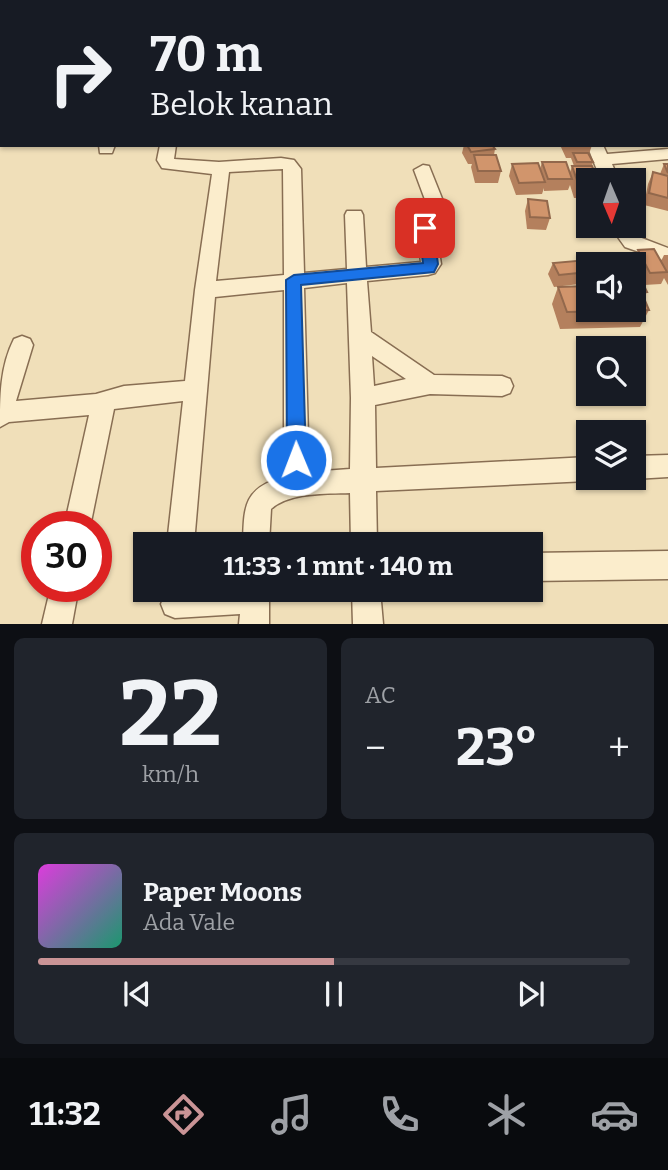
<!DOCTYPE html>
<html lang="id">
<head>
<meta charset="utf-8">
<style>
	body { margin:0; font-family:Bitter,serif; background:#20242c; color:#f1f3f6; height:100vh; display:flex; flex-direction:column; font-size:26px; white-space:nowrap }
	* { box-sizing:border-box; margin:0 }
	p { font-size:23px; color:#9ea1a6 }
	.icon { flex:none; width:38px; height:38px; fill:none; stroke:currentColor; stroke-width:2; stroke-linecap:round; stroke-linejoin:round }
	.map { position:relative; height:624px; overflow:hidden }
	.side { display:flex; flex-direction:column; gap:14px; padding:14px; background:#0d0f14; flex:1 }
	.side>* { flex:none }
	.guide { position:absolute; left:0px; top:0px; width:668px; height:147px; box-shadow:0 2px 5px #0004; background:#171b24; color:#f1f3f6; overflow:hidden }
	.needle { width:46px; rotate:178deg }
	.tools { position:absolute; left:576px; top:168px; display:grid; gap:14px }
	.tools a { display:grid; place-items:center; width:70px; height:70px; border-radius:0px; background:#171b24; box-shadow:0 2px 5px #0004; font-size:35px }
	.speed { position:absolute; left:21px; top:511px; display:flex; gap:14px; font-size:35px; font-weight:700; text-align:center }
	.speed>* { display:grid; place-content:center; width:91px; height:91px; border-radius:50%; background:#171b24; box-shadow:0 2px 5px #0004; line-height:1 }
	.speed .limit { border:10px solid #d22; background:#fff; color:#111 }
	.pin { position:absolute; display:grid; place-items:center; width:60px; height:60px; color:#fff; margin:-30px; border-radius:14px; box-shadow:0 4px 10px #0006 }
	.me { position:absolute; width:77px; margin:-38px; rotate:359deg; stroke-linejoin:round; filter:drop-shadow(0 0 5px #0008) }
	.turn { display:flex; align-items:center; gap:24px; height:147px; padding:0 35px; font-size:32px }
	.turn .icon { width:91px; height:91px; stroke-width:2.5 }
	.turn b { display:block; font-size:49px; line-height:60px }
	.big { font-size:52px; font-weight:700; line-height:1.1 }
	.side .card { flex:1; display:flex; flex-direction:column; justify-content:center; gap:10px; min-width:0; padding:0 24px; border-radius:10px; background:#20242c }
	.side .dial { align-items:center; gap:0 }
	.dial b { font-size:91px; line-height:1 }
	.song { display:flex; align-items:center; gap:21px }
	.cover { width:84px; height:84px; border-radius:10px; background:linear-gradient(135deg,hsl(300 70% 55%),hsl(160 70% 35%)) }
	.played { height:7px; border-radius:4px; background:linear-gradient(90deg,#ca9496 50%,#363941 50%) }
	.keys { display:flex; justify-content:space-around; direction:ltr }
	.heat { display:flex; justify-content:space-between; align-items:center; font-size:38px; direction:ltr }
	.side .tiles { flex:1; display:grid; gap:14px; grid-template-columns:1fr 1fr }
	.card:last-child { grid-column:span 2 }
	.trip { position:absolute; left:133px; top:532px; width:410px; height:70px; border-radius:0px; background:#171b24; box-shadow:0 2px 5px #0004; font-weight:700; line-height:70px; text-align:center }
	.tabs { display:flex; height:112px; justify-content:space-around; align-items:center; background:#090b0e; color:#9ea1a6 }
	.tabs .icon { width:49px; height:49px }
	.tabs .active { color:#ca9496 }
	.tabs b { font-size:32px; color:#f1f3f6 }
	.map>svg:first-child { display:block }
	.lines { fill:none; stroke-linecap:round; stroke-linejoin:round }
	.minor-casing { stroke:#886e53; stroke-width:3 }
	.minor { fill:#fbedcc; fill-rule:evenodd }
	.wall { fill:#b4805d }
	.building { fill:#d1956c; stroke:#92684c; stroke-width:2 }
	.route { fill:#1a73e8; stroke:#114b97; stroke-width:2 }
</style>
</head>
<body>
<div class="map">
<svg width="668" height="624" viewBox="0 0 668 624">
	<rect width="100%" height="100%" fill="#f0dfb9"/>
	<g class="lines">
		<!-- minor casing -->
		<g class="minor-casing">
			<g id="minor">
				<path d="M49,0H61L48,2Z"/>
				<path d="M423,0H435L422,2Z"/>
				<path d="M495,0H507L508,2H496Z"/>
				<path d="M668,1V9H667L665,2Z"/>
				<path d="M0,86H2L0,96Z"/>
				<path d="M99,145H115L112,153H100Z"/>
				<path d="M160,145H176L174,159L219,162L281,158L294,160L301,169L304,273L347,269L345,215L347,211H361L363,215L366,267L421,262L416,223L418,219L430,213L414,170L423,165L429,166L449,216L435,226L441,264L435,273L428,275L367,281L371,332L434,375L502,376L510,379L513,386L510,393L502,396L430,394L375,405L376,468L588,457V478H595L588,481L376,491L377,544H351L350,493C326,494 290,492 271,509L269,544H243C244,507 243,488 284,477V290L215,297L194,544H167L183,401L114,409L90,527H64L89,415L9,422L0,427C0,396 0,367 14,339L22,336L30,339L33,345L16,401L96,394L124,386L185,381L195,290L212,174L162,168L157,160ZM283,169L284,275L216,281L229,172ZM347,283L351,398L350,469L309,472L304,288ZM372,356L406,379L374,386Z"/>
				<path d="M587,145H603L607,154L668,149V159L612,164L619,180H601Z"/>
				<path d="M610,226H629L639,237L668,248V262L625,247Z"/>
				<path d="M668,455V477L634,479L632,478L634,456Z"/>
				<path d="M668,551V579L530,581V553Z"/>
				<path d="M51,586H79L72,624H42Z"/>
				<path d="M175,590H269V624H239L240,614L175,618L165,614L161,604L165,594Z"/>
				<path d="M352,590H380L383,624H353Z"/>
			</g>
		</g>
		<!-- minor -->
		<use href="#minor" class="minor"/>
	</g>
	<!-- wall -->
	<g class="wall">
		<path d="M519,0H558V2H520Z"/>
		<path d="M626,0H642L641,2H626Z"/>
		<path d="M464,145H492L495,149L494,155L501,171L498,183H475L471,167L472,164H468L462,153Z"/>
		<path d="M560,145H592L589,154L593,162L588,180V198H574L570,185L568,190L544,191V188L542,194L516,195L509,176L512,164L540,169L542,162L570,172L572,166H574L571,158H566Z"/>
		<path d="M664,164H668V211L644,205L648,184L653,172L660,174Z"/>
		<path d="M528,199L550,218L546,230L527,229L525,211Z"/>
		<path d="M638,250L661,261L664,255H668V285L664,278L661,284L644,285L632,262Z"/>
		<path d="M553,263L588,264V283L554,287L548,274Z"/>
		<path d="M641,279L647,292L644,298L649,310L640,327L560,329L552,304L558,287L588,310Z"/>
	</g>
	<!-- building -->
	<g class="building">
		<rect x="446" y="0" width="15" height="2"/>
		<rect x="482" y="0" width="17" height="2"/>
		<path d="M542,0H558V2H543Z"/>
		<path d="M467,145H492L495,149L471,152Z"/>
		<path d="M573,153H588L593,162H577Z"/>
		<path d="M474,155H496L501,171H478Z"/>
		<path d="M542,162H566L572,179H548Z"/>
		<path d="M538,163L545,182L519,183L512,164Z"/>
		<path d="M664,164H668V173Z"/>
		<path d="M572,166H592L598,180H588V186H579Z"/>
		<path d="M653,172L668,176V198L649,193Z"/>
		<path d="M528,199L547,201L550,218L530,217Z"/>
		<path d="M654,249L667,272L650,273L638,250Z"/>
		<path d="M610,258L613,264H588V272L559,275L553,263Z"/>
		<path d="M634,279H641L647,292H641L638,284H634Z"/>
		<path d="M634,284H638L649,310L567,312L558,287L588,286V310H634Z"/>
	</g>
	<!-- route -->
	<path class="route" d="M425,223L433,228L438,264L434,272L301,285L306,460L303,467L296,469L290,467L287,460L286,280L294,275L423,263L418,228Z"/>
</svg>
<div class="tools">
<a><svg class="needle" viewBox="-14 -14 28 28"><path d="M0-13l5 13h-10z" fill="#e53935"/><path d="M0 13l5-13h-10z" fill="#9ea1a6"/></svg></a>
<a><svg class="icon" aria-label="sound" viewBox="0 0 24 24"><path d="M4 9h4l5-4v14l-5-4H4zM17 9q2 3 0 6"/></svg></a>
<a><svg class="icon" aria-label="search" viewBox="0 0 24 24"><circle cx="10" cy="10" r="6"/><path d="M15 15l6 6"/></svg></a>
<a><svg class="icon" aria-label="layers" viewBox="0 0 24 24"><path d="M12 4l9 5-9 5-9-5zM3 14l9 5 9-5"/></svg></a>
</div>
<div class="speed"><div class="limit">30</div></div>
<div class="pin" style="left:425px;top:228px;background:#d93025"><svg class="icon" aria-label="arrive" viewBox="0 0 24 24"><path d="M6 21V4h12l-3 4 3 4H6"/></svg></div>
<svg class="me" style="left:296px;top:460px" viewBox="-20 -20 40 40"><circle r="17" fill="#1a73e8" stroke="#fff" stroke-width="3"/><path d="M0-11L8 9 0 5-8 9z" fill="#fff"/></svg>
<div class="trip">11:33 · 1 mnt · 140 m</div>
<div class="guide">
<div class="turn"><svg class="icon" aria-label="right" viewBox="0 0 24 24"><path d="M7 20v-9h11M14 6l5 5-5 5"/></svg><div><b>70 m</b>Belok kanan</div></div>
</div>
</div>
<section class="side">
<div class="tiles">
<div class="card dial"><b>22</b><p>km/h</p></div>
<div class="card"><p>AC</p>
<div class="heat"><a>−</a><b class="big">23°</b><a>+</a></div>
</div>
<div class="card">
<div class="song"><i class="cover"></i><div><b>Paper Moons</b><p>Ada Vale</p></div></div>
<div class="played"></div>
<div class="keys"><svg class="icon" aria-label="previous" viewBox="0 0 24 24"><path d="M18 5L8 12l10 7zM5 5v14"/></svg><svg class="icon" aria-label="pause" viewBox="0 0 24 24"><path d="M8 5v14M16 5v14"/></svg><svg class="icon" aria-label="next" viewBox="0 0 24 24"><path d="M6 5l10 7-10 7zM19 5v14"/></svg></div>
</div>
</div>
</section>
<nav class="tabs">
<b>11:32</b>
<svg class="icon active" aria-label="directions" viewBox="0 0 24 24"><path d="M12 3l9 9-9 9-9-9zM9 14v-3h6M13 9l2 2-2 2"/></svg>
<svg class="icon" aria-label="music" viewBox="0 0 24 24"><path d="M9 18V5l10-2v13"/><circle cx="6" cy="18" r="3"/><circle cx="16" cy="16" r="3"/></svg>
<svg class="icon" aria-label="phone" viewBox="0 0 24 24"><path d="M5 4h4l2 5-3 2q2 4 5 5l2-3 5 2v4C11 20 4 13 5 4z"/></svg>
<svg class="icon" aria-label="climate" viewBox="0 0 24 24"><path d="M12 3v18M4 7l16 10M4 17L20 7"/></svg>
<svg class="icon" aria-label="car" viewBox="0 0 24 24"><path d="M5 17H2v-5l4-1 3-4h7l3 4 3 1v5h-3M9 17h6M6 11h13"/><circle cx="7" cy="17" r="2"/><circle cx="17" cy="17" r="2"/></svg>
</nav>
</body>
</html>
